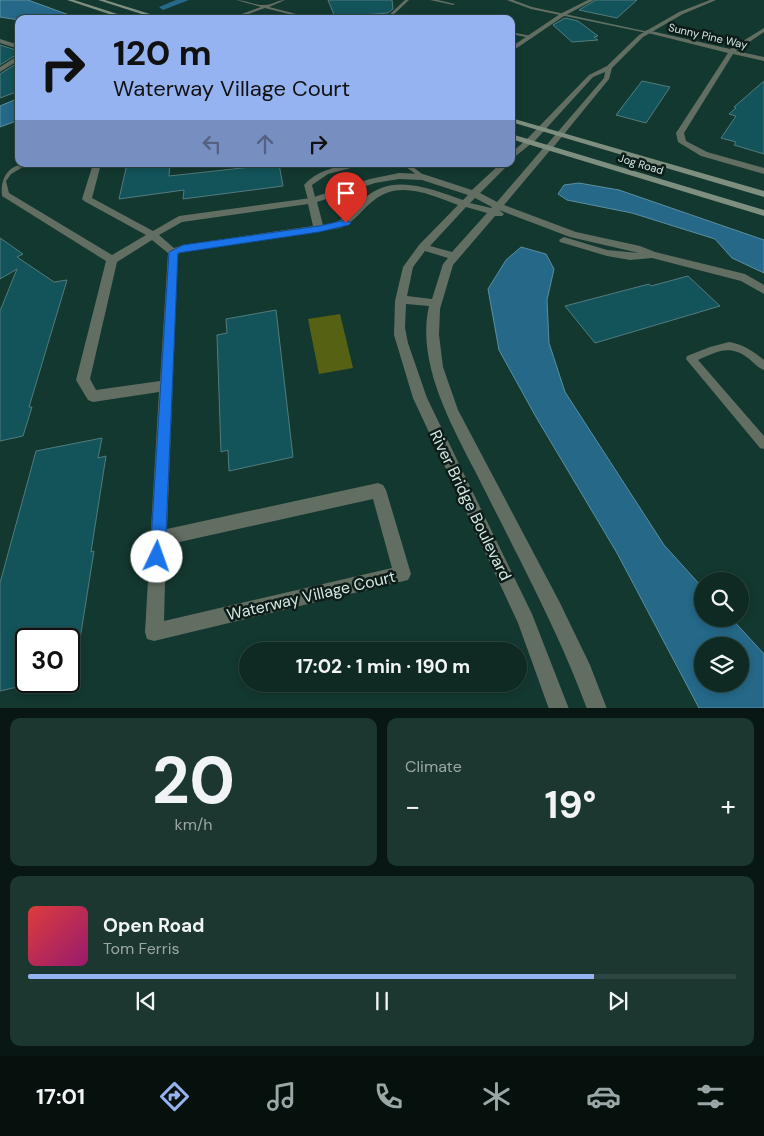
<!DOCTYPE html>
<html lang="en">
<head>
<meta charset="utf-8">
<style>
	body { margin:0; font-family:"DM Sans",sans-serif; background:#1c3630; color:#f1f3f6; height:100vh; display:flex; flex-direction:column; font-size:19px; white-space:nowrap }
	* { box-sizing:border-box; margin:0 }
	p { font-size:16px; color:#9ba7a6 }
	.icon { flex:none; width:28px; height:28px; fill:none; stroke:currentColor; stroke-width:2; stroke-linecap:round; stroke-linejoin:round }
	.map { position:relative; height:708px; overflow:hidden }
	.sheet { display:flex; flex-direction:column; gap:10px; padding:10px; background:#081713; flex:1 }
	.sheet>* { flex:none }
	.top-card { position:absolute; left:15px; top:15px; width:500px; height:152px; border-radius:10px; box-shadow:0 2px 8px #0003,0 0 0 1px #2e4641; background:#95b2f1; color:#111; overflow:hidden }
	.fabs { position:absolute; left:694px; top:572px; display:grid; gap:10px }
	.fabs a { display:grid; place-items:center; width:55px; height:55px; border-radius:50%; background:#0e2a23; box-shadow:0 2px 8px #0003,0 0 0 1px #2e4641; font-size:25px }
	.speed { position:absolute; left:15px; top:628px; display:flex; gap:10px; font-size:25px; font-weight:700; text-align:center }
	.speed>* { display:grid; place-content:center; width:65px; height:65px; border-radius:50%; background:#0e2a23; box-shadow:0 2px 8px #0003,0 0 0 1px #2e4641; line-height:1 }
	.speed .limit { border:2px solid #111; border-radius:8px; background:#fff; color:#111 }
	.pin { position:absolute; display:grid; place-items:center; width:42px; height:42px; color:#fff; margin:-51px -21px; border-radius:50% 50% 50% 0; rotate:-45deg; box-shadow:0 0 5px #0007 }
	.pin .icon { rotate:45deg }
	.me { position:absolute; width:55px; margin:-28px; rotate:3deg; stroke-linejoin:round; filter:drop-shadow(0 0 4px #0008) }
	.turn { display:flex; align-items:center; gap:18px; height:105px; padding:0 15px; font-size:22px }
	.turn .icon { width:65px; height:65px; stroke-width:2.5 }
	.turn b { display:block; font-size:35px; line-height:42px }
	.lanes { display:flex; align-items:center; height:48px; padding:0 15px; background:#0003; justify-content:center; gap:25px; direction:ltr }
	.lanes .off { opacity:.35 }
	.big { font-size:38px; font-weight:700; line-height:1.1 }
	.sheet .card { flex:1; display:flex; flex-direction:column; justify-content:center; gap:8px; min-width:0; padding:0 18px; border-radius:10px; background:#1c3630 }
	.sheet .dial { align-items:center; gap:0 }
	.dial b { font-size:65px; line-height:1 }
	.song { display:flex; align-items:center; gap:15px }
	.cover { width:60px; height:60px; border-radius:8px; background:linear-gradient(135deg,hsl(0 70% 55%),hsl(320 70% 35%)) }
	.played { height:5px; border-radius:2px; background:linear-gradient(90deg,#95b2f1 80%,#2e4641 80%) }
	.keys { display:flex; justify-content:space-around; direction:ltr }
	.heat { display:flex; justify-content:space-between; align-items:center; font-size:28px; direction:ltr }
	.sheet .tiles { flex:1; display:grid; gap:10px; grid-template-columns:1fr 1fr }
	.card:last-child { grid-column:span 2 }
	.trip { position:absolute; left:239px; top:642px; width:288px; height:50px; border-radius:25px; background:#0e2a23; box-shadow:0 2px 8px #0003,0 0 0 1px #2e4641; font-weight:700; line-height:50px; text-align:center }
	.tab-bar { display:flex; height:80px; justify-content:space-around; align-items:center; background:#06110e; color:#9ba7a6 }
	.tab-bar .icon { width:35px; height:35px }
	.tab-bar .selected { color:#95b2f1 }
	.tab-bar b { font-size:22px; color:#f1f3f6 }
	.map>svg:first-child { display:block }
	.green { fill:#566114 }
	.water { fill:#256888; stroke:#5a8fa3; fill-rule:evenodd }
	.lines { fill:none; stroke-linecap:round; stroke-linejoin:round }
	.canal { fill:#256888; fill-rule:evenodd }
	.building { fill:#13545a; stroke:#527b7f }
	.service { fill:#636e63; fill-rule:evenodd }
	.minor { fill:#636e63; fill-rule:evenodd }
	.tertiary { fill:#636e63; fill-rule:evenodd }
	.secondary { fill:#7e8f7f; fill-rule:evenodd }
	.route { fill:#1a73e8; stroke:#114b97 }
	.labels { text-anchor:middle; stroke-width:5; stroke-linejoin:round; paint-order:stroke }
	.far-street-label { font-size:11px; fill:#d5e9e3; stroke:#0d1c18 }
	.near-street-label { font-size:16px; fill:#d5e9e3; stroke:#0d1c18 }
</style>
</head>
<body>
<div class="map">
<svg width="764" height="709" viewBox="0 0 764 709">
	<rect width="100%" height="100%" fill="#13382f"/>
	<!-- green -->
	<path class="green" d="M340,314L353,368L319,374L308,319Z"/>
	<!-- water -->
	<g class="water">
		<path d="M0,0H28L80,19L19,20L0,17Z"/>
		<path d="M19,98V120L0,127V106Z"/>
		<path d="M579,183L619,190L764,240V273L732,258L715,239L632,213L567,200L558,194L564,185Z"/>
		<path d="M521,247L546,254L554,269L547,300L549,343L565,392L664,545L702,587V619H732L764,654V708H699L617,553L536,417L499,350L488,289L506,260ZM740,646V684H702V646Z"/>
	</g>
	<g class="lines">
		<!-- canal -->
		<path class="canal" d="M176,0H189L163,10L159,7Z"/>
	</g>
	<!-- building -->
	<g class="building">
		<path d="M328,0H392L393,9L388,13L335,17Z"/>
		<path d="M596,0H637L617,18L579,10Z"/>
		<path d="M565,18L578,21L598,36L594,37L598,40L572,42L553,25Z"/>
		<path d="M0,45L19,51V53L0,65Z"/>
		<path d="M19,62V91L0,98V74Z"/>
		<path d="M642,81L670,87L646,123L616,115Z"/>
		<path d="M764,81V154L734,145L736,142L721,138L736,116L729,114L736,108L734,107Z"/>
		<path d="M127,164H170L169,176L279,164L283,186L183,199L184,190L119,199Z"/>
		<path d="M0,238L23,254L17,257L54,282L67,280L29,407H32L23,436L0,441V311L17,269L0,279Z"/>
		<path d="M688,276L720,306L595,343L565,306L649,284L651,286Z"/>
		<path d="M276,310L293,457L229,471L228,450L221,452L217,335L227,333L226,319Z"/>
		<path d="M102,438L98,458L106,456L91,552L94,551L80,639H26V685L0,691V583L36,451Z"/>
	</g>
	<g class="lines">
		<!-- service -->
		<g class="service">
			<path d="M236,0C246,0 256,6 265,5C272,5 278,0 285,0L269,7L316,19H308L265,8L238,18L236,16L261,7Z"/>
			<path d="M405,0H409L391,17L380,19L389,15Z"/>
			<path d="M430,0H438L455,4L453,5Z"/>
			<path d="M507,0H513L532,7L649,32L647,33L531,9Z"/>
			<path d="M511,32L531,36L533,37L531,38L511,34Z"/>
			<path d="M352,164H366L328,174L312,185L316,201L315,203H309L304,185C316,171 334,167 352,164Z"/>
			<path d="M402,164H409L426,177L421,178Z"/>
			<path d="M729,342C743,344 753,351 764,360V370C758,368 753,362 748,358C729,344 717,352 698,360L764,436V449L760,448L686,359L687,356L710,347Z"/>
		</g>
		<!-- minor -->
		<g class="minor">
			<path d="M588,0H594L564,16L511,52V47L560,14Z"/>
			<path d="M764,28V32L736,51L764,57V61L733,54L684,133L686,141L707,152L764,168V174L701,156L678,142L676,133L728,53L644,32L647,30L730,49Z"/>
			<path d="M0,39L19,45V49L0,43Z"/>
			<path d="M19,55V60L0,72V67Z"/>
			<path d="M526,140L533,142L511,160V153Z"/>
			<path d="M545,146L552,148L504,205L576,232L640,246L655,252L745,274L764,285V294L741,281L652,258L630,260L607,256L560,242L559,240L564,237L607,250L639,253L570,237L499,210L504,214L502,216H495L453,265L440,309L439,335L443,367L458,410L559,601L590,665L607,709H587C568,657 544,608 520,560C505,530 490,501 475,471C451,424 416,362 429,306L406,304L405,328L408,343L427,398L532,614L569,709H549L518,623L413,398L394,335L395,301L403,267L419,245L458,205C431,195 399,179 373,201C361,210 355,222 340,228L185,251L178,254L167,529L378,483L383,485L386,490L411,574L408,580L154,641L147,639L145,632L159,392L93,402L88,400L76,380L106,261L2,196C0,176 10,164 28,164L11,174L6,181L9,193L112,255L146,235L84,201L82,199L93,164H101L92,198L153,231L179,216L311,198L370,179L399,173L423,174L472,190L500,164H509L480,193L497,202ZM399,179L422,180L468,195L463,200C431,189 392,172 364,199C349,213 345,222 323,225L317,202L375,183ZM475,198L492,207L491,208L470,203ZM308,204L313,226L183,245L174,248L159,235L182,222ZM466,207L487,213L452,252L430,246ZM152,240L168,253L160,381L96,390L90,379L117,262ZM425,251L448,258L443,264L432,299L407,296L413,267ZM373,499L392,568L164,621L166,545Z"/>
		</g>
		<!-- tertiary -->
		<path class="tertiary" d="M710,0H716L683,14L643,37L612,68L609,79L551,150L544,148L604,78L605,72L593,77L532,144H526V140L589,75L607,66L639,35L679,12Z"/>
		<!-- secondary -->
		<g class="secondary">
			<path d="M67,0H74L133,19H124Z"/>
			<path d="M98,0H105L166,19H157Z"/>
			<path d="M511,118L764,191V197L511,122Z"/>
			<path d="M511,134L764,210V216L511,139Z"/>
		</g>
	</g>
	<!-- route -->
	<path class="route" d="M346,220L351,223L349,225L319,232L178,253L165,557L163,563L157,565L152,563L150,557L169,252L183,245L319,226Z"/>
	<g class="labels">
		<!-- far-street labels -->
		<g class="far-street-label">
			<text transform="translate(708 36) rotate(13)" y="4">Sunny Pine Way</text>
			<text transform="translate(641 164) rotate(17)" y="4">Jog Road</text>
		</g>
		<!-- near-street labels -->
		<g class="near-street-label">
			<text transform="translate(471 505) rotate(64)" y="6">River Bridge Boulevard</text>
			<text transform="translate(311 595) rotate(-13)" y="6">Waterway Village Court</text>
		</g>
	</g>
</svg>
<div class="fabs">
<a><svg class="icon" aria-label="search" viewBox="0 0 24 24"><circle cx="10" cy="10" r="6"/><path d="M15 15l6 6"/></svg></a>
<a><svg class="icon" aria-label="layers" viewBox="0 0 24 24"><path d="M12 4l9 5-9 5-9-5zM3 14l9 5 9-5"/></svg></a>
</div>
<div class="speed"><div class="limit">30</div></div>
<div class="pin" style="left:346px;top:223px;background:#d93025"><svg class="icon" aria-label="arrive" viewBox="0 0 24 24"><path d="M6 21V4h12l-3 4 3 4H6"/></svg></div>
<svg class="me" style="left:157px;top:557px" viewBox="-20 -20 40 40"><circle r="19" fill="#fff"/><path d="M0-13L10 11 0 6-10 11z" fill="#1a73e8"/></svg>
<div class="trip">17:02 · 1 min · 190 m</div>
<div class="top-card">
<div class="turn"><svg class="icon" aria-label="right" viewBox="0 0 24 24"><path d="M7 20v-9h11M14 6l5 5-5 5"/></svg><div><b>120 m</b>Waterway Village Court</div></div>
<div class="lanes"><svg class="icon off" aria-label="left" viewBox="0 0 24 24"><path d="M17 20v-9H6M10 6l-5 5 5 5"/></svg><svg class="icon off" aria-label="ahead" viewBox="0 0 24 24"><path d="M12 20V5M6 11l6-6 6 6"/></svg><svg class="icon" aria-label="right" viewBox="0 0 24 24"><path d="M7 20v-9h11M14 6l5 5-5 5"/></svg></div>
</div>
</div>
<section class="sheet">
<div class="tiles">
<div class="card dial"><b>20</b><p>km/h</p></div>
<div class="card"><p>Climate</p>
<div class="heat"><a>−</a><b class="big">19°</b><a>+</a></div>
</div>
<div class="card">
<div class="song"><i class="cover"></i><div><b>Open Road</b><p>Tom Ferris</p></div></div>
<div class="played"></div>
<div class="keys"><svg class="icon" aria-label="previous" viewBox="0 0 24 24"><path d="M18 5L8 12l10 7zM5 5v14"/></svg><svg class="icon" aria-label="pause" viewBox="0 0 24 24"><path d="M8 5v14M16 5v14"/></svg><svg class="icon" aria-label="next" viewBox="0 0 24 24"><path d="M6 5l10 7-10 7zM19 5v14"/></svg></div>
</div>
</div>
</section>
<nav class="tab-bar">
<b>17:01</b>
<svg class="icon selected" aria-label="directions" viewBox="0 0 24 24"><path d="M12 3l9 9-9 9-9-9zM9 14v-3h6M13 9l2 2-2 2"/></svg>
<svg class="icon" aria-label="music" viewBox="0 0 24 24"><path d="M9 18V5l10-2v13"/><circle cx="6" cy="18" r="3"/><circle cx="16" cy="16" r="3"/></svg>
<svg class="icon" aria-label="phone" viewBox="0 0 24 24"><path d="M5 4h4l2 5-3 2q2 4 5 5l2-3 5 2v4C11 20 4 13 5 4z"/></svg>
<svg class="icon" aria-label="climate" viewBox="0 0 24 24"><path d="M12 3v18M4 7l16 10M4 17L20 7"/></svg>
<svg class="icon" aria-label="car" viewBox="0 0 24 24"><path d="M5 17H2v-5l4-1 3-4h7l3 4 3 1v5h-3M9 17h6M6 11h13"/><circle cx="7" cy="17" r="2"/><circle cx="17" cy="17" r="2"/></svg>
<svg class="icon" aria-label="filters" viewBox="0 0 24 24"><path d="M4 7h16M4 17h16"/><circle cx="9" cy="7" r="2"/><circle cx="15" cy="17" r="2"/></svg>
</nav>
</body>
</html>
